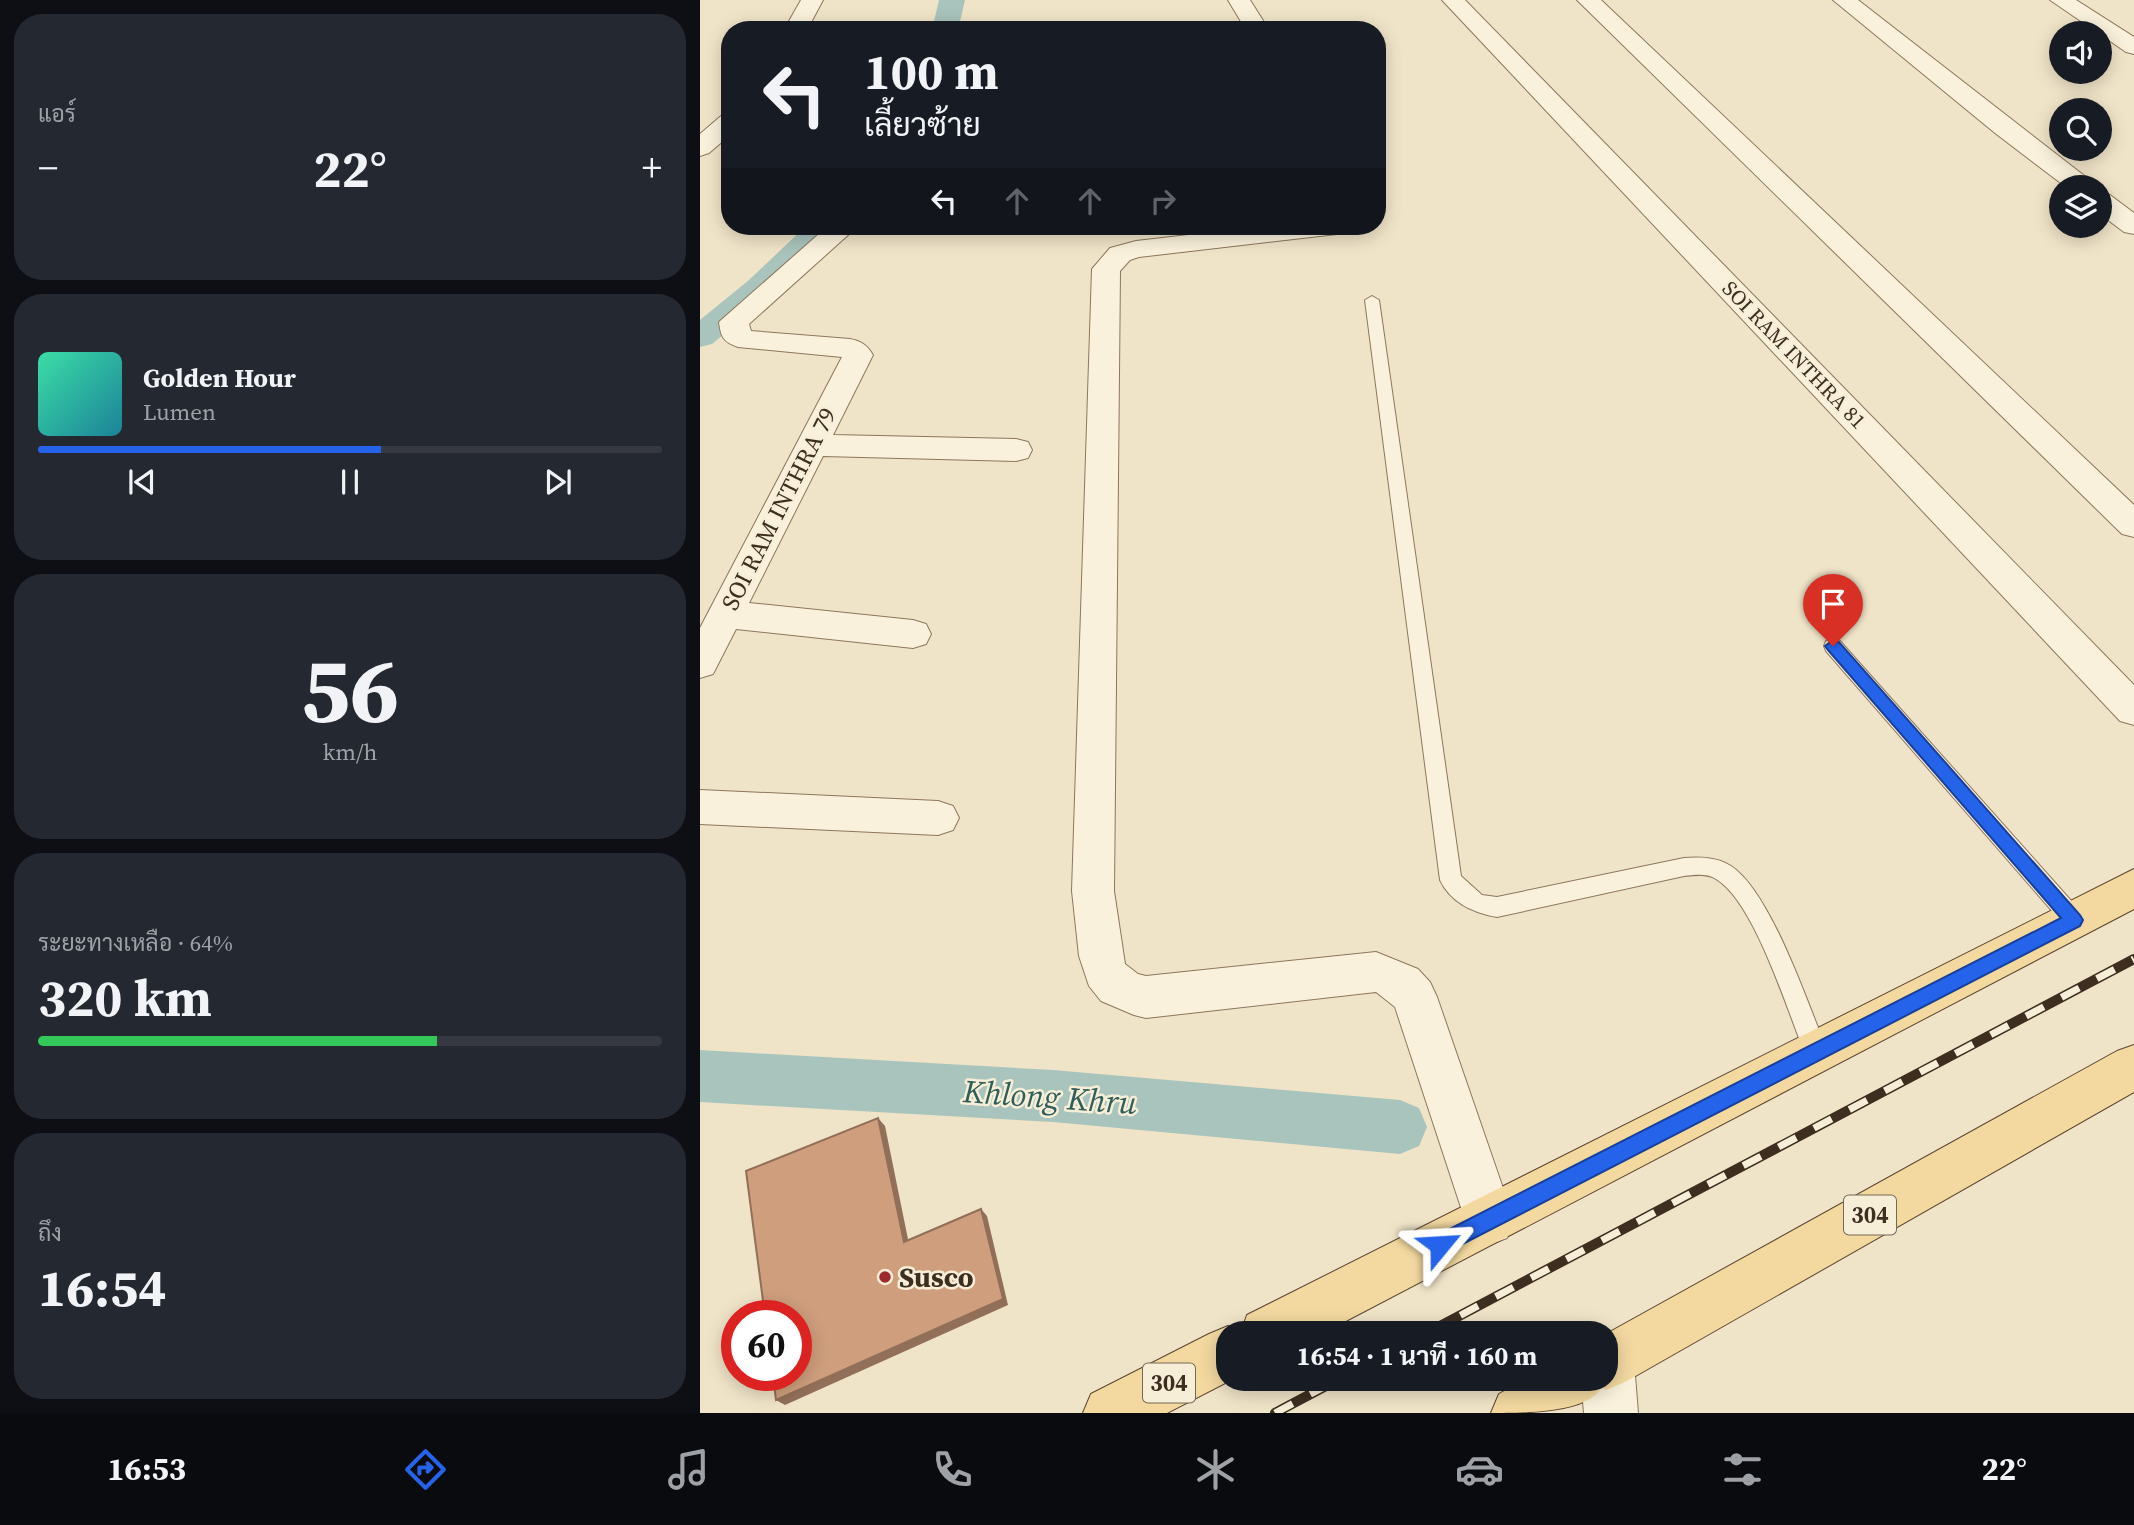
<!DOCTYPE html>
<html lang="th">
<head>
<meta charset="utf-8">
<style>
	body { margin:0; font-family:"Source Serif 4",Sarabun,serif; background:#242831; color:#f1f3f6; height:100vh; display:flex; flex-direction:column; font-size:26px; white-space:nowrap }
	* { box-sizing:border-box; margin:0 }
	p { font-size:23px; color:#9ea1a6 }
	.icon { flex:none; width:38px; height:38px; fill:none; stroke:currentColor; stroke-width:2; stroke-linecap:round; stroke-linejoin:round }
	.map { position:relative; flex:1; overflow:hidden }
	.sheet { display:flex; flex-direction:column; gap:14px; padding:14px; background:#0d0f14; width:700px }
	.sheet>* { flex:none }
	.hud { position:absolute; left:21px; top:21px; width:665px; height:214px; border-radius:28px; box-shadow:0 4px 18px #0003; background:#171b24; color:#f1f3f6; overflow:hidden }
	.buttons { position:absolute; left:1349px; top:21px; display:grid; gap:14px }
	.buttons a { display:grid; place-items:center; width:63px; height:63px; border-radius:50%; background:#171b24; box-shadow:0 4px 18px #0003; font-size:35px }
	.speed { position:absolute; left:21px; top:1300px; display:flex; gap:14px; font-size:35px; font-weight:700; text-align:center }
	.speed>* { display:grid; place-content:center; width:91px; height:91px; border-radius:50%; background:#171b24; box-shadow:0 4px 18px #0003; line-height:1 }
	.speed .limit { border:10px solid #d22; background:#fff; color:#111 }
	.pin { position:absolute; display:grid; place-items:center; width:60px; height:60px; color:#fff; margin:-72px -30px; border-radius:50% 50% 50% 0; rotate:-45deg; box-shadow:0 0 7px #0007 }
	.pin .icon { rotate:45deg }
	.me { position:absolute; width:77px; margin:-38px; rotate:63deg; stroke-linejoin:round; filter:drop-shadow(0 0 5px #0008) }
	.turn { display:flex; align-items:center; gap:24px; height:147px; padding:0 28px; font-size:32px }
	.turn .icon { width:91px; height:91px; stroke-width:2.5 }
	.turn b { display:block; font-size:49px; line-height:60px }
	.lanes { display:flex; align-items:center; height:66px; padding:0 28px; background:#0003; justify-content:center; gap:35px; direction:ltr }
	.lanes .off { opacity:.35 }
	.big { font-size:52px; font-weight:700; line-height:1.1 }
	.sheet .tile { flex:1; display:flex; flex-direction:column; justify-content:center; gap:10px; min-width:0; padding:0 24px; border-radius:28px; background:#242831 }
	.sheet .dial { align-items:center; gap:0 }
	.dial b { font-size:91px; line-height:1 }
	.song { display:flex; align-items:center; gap:21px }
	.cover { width:84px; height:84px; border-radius:10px; background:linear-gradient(135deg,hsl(160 70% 55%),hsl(190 70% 35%)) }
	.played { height:7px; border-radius:4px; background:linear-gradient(90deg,#2563eb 55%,#363941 55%) }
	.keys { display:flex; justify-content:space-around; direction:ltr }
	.heat { display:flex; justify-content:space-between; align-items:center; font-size:38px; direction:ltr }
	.charge { height:10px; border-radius:5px; background:linear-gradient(90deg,#34c759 64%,#363941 0) }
	.trip { position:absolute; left:516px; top:1321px; width:402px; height:70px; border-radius:28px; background:#171b24; box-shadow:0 4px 18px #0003; font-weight:700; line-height:70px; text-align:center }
	.tab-bar { display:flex; height:112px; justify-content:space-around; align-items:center; background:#090b0e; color:#9ea1a6 }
	.tab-bar .icon { width:49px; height:49px }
	.tab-bar .on { color:#2563eb }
	.tab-bar b { font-size:32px; color:#f1f3f6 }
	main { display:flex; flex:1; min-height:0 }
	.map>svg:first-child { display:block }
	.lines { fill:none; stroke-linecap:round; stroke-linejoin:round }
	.canal { fill:#a9c4bc; fill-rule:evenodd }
	.service-casing { stroke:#8d765c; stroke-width:2 }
	.minor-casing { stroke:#8d765c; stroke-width:2 }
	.primary-casing { stroke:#5b4430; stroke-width:2 }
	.service { fill:#faf1dc; fill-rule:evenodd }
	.minor { fill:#faf1dc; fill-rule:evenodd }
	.primary { fill:#f3d9a0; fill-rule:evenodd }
	.rail-casing { stroke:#3d2e20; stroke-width:10 }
	.rail { stroke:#f7eed8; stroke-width:7; stroke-dasharray:20; stroke-linecap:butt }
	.shaded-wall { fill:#916f58 }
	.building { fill:#cf9f7d; stroke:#916f58; stroke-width:2 }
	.route { fill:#2563eb; stroke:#184099; stroke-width:2 }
	.poi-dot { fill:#9e2a2b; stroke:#f7eed8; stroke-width:2.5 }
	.labels { text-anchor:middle; stroke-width:5; stroke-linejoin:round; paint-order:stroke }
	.far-street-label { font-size:21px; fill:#3d2e20; stroke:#f7eed8 }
	.shield { fill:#f7eed8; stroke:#756857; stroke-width:2 }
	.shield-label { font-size:23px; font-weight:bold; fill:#3d2e20 }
	.street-label { font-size:24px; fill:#3d2e20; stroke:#f7eed8 }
	.near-poi-label { font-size:28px; font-weight:bold; fill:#3d2e20; stroke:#f7eed8; text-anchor:start }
	.near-water-label { font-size:32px; font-style:italic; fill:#2f5d5a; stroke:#f7eed8 }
</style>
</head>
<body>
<main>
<section class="sheet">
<div class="tile"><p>แอร์</p>
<div class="heat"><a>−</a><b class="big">22°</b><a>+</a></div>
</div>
<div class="tile">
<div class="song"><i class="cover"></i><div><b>Golden Hour</b><p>Lumen</p></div></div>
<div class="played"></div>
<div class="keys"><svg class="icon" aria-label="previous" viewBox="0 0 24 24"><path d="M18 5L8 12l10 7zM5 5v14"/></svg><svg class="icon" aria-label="pause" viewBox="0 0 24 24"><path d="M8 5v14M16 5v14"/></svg><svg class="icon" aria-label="next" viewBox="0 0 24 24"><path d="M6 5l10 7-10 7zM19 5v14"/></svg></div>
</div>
<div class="tile dial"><b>56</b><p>km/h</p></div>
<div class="tile"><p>ระยะทางเหลือ · 64%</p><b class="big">320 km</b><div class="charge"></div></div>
<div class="tile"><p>ถึง</p><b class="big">16:54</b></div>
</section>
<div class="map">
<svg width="1434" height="1413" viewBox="0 0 1434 1413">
	<rect width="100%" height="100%" fill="#f0e4c8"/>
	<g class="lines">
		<!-- canal -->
		<g class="canal">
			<path d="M239,0H265L258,30H232Z"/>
			<path d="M106,226H140L73,294L12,344L0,347V320L49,280Z"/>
			<path d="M0,1050L353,1070L700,1100L719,1108L727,1127L719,1146L700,1154L353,1122L0,1102Z"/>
		</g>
		<!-- service casing -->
		<g class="service-casing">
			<g id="service">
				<path d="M672,296L679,300L761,876L782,895L797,897L984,858C1000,857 1017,857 1031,866C1071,892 1109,1007 1128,1053L1124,1061L1116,1064L1108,1061C1089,1017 1056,903 1016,879C1007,873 994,875 984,876L797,917C774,913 751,903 740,880L665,300Z"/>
				<path d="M1133,639L1140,641L1382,913L1385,920L1382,927L1374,930L1366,927L1126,651L1124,646L1126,641Z"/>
			</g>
		</g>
		<!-- minor casing -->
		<g class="minor-casing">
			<g id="minor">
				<path d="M101,0H123L107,30H84Z"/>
				<path d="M528,0H550L569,30H546Z"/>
				<path d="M742,0H765L1434,685V725L1420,721Z"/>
				<path d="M877,0H901L1434,505V537L1422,534Z"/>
				<path d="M1133,0H1158L1391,181L1395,187H1366L1295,133Z"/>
				<path d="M1350,0H1376L1434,37V54L1426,52Z"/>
				<path d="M30,114V135L9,153L0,156V134L21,116Z"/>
				<path d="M1400,193L1410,195L1434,213V234L1424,232L1400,214Z"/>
				<path d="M128,226H158L49,324L51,331L150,339C161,341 167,345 173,355L133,435L316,439L328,442L332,450L328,458L316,461L123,456L49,603L213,620L226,624L231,634L226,644L213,648L36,629L13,674L0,678V628L142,357L38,347C23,342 21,337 19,322Z"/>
				<path d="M567,226H651L647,232L637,234L439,257L430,260L420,271L414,891L425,964L438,974L446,976L676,952L718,969L730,982L737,997L814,1220L807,1238L789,1245L771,1238L695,1007L676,992L446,1018L434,1015L401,1001L389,986L379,956L372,891L392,269L410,248L436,241Z"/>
				<path d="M0,790L238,801L253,806L259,818L253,830L238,835L0,824Z"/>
				<path d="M906,1336L926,1344L934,1363L938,1413H884L881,1379H906Z"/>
			</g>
		</g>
		<!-- primary casing -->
		<g class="primary-casing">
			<g id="primary">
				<path d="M1434,869V909L621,1334H528V1379H533L467,1413H383L391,1394L509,1334L528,1326L541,1332L547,1315Z"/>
				<path d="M1434,1045V1092L925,1382L906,1390L901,1388C887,1413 823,1413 791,1413L799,1394L825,1379H906V1334L1417,1051Z"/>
			</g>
		</g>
		<!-- service -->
		<use href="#service" class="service"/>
		<!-- minor -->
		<use href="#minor" class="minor"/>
		<!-- primary -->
		<use href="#primary" class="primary"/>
		<!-- rail casing -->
		<g class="rail-casing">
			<g id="rail">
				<path d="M725,1334L1434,959"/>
				<path d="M575,1413L639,1379"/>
			</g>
		</g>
		<!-- rail -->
		<use href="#rail" class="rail"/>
	</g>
	<!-- shaded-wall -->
	<g class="shaded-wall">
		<path d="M178,1118L185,1126L210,1249L204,1242Z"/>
		<path d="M281,1209L287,1216L308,1305L85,1405L76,1400Z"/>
	</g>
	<!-- building -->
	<path class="building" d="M178,1118L204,1242L281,1209L303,1299L76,1400L73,1376H96V1316H65L46,1171Z"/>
	<!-- route -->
	<path class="route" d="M1133,640L1139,642L1380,915L1383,920L1380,926L747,1252L740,1255L732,1252L729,1245L732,1238L1361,918L1128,650L1125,646Z"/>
	<!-- markers -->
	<circle class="poi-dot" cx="185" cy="1277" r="7"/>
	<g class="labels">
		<!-- far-street labels -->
		<g class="far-street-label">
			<text transform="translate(1094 355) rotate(46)" y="7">SOI RAM INTHRA 81</text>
		</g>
		<!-- shield labels -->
		<g class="shield">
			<rect x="1144" y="1195.5" width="52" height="39" rx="5"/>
			<rect x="443" y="1363.5" width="52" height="39" rx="5"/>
		</g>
		<g class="shield-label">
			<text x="1170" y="1223">304</text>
			<text x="469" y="1391">304</text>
		</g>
		<!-- street labels -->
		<g class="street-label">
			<text transform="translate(79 509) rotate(-63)" y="8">SOI RAM INTHRA 79</text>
		</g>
		<!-- near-poi labels -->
		<g class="near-poi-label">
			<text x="199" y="1287">Susco</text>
		</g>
		<!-- near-water labels -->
		<g class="near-water-label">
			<text transform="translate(350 1097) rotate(4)" y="11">Khlong Khru</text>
		</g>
	</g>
</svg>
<div class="buttons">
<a><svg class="icon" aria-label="sound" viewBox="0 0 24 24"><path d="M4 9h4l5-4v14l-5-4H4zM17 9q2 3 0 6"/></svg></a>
<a><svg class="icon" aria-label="search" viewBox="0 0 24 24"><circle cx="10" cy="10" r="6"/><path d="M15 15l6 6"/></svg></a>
<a><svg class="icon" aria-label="layers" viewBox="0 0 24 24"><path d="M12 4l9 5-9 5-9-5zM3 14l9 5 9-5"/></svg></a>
</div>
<div class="speed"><div class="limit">60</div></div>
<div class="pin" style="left:1133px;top:646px;background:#d93025"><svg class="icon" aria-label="arrive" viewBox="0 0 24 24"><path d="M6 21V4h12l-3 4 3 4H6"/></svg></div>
<svg class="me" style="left:740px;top:1245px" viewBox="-20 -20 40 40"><path d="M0-17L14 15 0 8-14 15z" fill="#2563eb" stroke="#fff" stroke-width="4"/></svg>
<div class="trip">16:54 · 1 นาที · 160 m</div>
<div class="hud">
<div class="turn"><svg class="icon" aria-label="left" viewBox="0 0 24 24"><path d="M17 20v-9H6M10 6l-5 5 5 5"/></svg><div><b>100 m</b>เลี้ยวซ้าย</div></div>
<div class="lanes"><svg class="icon" aria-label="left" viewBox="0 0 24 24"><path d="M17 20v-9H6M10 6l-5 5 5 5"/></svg><svg class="icon off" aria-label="ahead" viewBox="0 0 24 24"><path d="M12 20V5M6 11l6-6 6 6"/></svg><svg class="icon off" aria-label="ahead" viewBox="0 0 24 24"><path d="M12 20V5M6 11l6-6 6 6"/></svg><svg class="icon off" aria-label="right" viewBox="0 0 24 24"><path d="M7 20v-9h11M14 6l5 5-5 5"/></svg></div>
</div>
</div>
</main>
<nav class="tab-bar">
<b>16:53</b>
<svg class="icon on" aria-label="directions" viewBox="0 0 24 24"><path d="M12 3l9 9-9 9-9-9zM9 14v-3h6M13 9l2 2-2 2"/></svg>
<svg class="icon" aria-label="music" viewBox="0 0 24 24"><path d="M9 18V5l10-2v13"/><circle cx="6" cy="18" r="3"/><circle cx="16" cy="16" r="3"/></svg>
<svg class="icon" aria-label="phone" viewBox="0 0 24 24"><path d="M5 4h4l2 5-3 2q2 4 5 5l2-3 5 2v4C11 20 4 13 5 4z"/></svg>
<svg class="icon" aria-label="climate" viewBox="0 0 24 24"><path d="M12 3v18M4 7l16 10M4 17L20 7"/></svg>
<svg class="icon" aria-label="car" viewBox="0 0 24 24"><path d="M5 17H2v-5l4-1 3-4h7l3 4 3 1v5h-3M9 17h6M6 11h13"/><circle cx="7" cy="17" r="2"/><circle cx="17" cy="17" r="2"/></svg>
<svg class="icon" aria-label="filters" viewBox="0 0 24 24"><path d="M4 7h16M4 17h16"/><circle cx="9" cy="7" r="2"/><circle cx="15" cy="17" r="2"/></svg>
<b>22°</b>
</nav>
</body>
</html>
